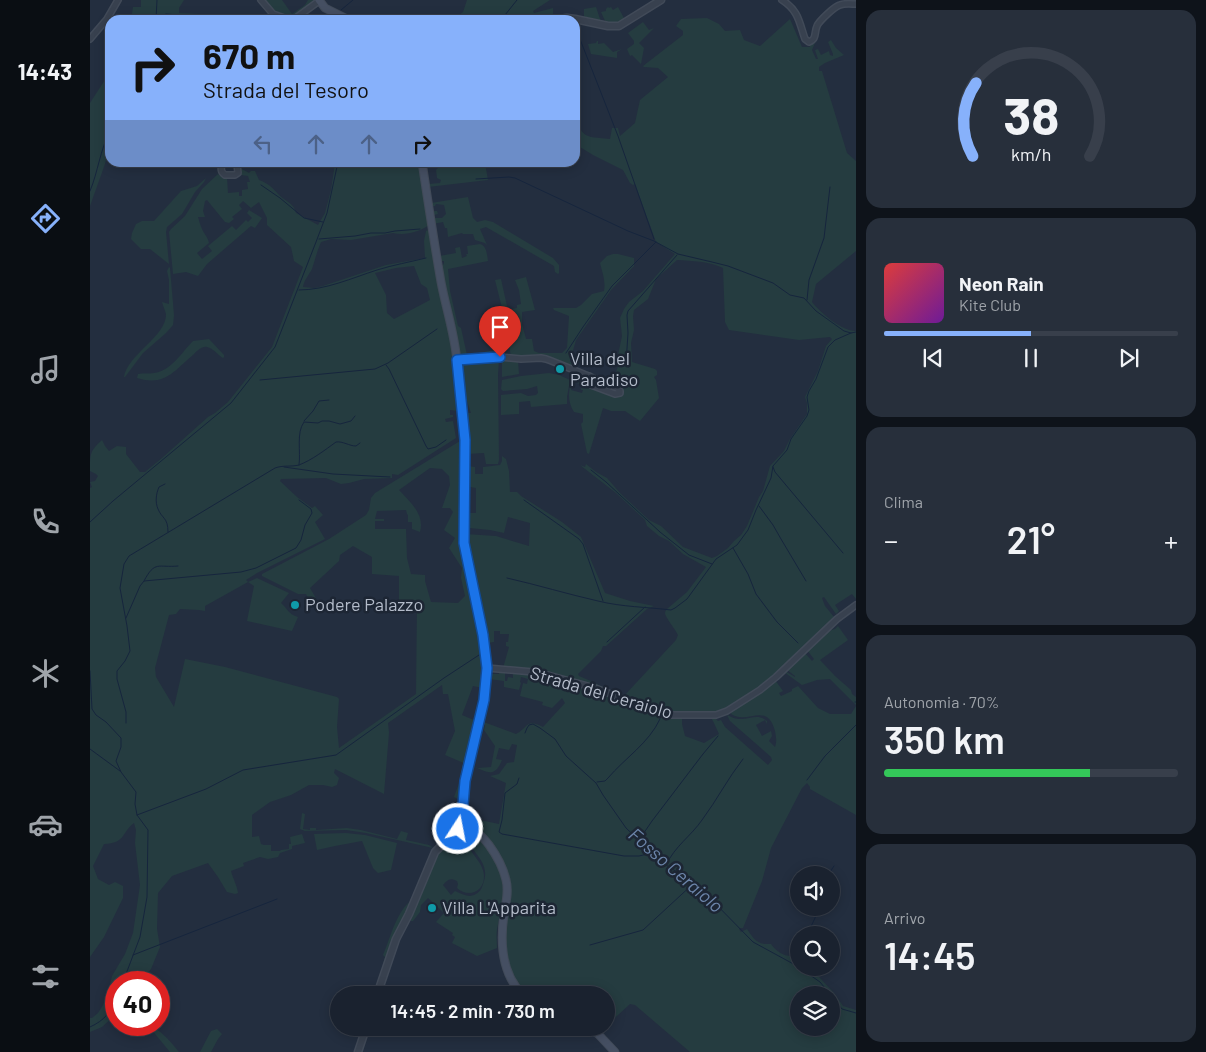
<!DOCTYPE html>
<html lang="it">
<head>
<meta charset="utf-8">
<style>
	body { margin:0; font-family:Barlow,sans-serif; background:#272f3b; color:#f1f3f6; height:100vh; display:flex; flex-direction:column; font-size:19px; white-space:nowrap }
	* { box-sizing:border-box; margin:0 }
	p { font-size:16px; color:#9fa4aa }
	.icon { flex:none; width:28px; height:28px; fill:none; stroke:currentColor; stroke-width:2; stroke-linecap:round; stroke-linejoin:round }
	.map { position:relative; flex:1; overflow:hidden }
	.details { display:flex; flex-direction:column; gap:10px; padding:10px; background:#0e131a; width:350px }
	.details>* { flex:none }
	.guide { position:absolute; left:15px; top:15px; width:475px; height:152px; border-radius:15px; box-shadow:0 2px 12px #0003,0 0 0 1px #383f4b; background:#87b1fb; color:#111; overflow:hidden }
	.controls { position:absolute; left:700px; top:866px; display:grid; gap:10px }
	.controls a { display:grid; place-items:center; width:50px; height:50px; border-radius:50%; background:#1a222f; box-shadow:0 2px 12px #0003,0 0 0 1px #383f4b; font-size:25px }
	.speed { position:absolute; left:15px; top:971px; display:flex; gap:10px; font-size:25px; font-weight:700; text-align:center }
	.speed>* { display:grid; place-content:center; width:65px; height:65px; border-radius:50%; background:#1a222f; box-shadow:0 2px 12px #0003,0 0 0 1px #383f4b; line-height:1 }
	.speed .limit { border:8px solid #d22; background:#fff; color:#111 }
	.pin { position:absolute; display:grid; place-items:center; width:42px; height:42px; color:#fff; margin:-51px -21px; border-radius:50% 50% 50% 0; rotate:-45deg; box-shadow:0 0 5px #0007 }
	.pin .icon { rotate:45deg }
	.me { position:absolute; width:55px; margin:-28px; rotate:11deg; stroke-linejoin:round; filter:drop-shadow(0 0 4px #0008) }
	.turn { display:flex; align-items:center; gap:18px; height:105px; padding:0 15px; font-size:22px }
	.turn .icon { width:65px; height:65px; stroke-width:2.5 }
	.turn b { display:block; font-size:35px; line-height:42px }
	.lanes { display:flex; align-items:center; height:48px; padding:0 15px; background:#0003; justify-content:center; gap:25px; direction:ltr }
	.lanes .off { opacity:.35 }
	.big { font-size:38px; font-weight:600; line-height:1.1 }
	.details .widget { flex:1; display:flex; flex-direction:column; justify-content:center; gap:8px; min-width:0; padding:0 18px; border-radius:15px; background:#272f3b }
	.details .dial { align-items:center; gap:0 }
	.dial svg { height:130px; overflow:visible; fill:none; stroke:#383f4b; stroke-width:7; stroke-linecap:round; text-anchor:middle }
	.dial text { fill:#f1f3f6; stroke:none }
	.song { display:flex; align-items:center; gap:15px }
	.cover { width:60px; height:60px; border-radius:8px; background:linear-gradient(135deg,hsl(0 70% 55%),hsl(280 70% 35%)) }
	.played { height:5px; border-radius:2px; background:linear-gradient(90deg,#87b1fb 50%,#383f4b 50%) }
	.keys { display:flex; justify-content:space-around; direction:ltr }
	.heat { display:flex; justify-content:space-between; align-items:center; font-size:28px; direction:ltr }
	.charge { height:8px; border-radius:4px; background:linear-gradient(90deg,#34c759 70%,#383f4b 0) }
	.trip { position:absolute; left:240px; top:986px; width:285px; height:50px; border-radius:25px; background:#1a222f; box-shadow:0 2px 12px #0003,0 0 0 1px #383f4b; font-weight:600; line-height:50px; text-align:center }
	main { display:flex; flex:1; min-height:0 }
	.tab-bar { display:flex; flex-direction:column; width:90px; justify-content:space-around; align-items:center; background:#0a0e13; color:#9fa4aa }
	.tab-bar .icon { width:35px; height:35px }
	.tab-bar .active { color:#87b1fb }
	.tab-bar b { font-size:22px; color:#f1f3f6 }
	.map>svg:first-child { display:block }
	.green { fill:#253c40; fill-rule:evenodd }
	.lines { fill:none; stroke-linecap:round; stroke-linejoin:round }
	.stream { stroke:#16253d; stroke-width:1 }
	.minor-casing { stroke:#414a58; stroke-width:8 }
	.tertiary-casing { stroke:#414a58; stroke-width:9 }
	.secondary-casing { stroke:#414a58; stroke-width:9 }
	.minor { stroke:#38414f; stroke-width:5 }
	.tertiary { stroke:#38414f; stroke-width:6 }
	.secondary { stroke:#454f62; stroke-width:7 }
	.route-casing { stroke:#114b97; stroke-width:12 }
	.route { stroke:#1a73e8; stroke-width:9 }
	.culture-dot { fill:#0f9aa8; stroke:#1d2634; stroke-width:2 }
	.labels { text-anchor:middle; stroke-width:5; stroke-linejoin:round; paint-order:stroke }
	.poi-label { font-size:18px; fill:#b4bcca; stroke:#1d2634; text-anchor:start }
	.street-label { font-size:18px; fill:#b4bcca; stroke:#1d2634 }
	.water-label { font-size:19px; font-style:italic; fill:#6c85aa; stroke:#1d2634 }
</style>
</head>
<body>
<main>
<nav class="tab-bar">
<b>14:43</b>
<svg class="icon active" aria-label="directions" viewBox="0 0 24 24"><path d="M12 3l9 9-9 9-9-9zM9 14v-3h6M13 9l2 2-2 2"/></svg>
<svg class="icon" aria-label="music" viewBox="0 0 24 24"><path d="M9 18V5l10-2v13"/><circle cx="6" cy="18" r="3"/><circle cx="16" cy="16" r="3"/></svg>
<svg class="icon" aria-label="phone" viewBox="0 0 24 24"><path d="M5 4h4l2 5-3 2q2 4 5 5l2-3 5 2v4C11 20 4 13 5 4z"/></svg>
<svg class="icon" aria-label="climate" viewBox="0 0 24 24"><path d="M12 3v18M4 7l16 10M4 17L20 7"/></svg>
<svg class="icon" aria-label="car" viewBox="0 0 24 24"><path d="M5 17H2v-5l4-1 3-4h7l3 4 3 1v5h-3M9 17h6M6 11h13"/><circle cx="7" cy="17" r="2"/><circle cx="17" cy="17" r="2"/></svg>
<svg class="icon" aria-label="filters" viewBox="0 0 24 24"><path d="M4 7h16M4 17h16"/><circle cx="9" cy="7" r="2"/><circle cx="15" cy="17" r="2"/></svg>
</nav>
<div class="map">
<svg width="766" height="1052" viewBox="0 0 766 1052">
	<rect width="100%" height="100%" fill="#232e3f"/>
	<!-- green -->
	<g class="green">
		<path d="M51,0H94L89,8V13L110,14L111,16C102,20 85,16 74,16L70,20H41L43,7H51Z"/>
		<path d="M172,0H192L202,14L215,5L218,0H224L219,6L203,18C188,19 181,10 172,0Z"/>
		<path d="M377,0H460L443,11L444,13L463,8V16L476,15L489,16V18L465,17L452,20H362L373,12Z"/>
		<path d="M506,7L511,22L494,18V9Z"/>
		<path d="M518,7L519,8L521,7L523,10L528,7L535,20L529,24L516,23L511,12L516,11V9Z"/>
		<path d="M617,18L629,24L635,31L650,30L654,40L670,46L700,19L712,47H720L719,44H723L727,36V38L722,50L726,59H728L725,50L728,49L731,55L739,51L740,55L743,56V54L738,42L741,40L746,48L754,55L735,63L729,67V71H732L757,153L766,161V251L726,284L722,302C731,313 751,331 766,331V599L762,594L745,605L749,611L746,614L734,597L732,598L735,606L744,617L743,620L737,628L670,689L635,710L626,713L577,714L533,697L586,640L588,635C586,630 575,617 575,613C575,612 576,610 577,609L597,592L616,567L593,554L579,541L569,536L557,526L555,520L526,493L490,465L495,467L496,464L506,472L517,478L530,493L559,520L571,526L593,547L622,558L627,556L638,548L644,541L651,535L657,526L669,497L673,491L680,466L694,451L700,439L717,414V403L715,397L728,371L736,346L742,339L740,337L709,340L639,330L635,322L633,268C619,261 602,261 587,260L566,279L558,299L544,310L543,316L544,330L541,343L542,362L565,369L567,371V375L564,377L566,380L569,398L550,421L535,411H521L513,408L499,454L497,453L491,424L493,422V414L484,412C478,403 478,393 481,383L483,382L481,390L492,393L493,390H491L492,385L487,383L493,380L495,377L498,378V384L499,386L525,396H528L531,394V391L497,374V371L522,382L529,364L528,355L532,336L530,318L534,309L539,302L553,291L585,254L566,242L545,184L543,185L540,183L533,170L503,155L485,144V123L489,124C492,140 506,137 520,139L522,128H528L530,136L545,123L550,100L578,77L568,68L554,67L553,66L593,35V31L586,26L591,19Z"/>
		<path d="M553,22L559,30L564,28L549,43L554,48L551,64L542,55L540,56L537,49L544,44V41L538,33Z"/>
		<path d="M507,41H508V44L514,43L523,52L532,49L527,52V58L501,54L498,44L506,43Z"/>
		<path d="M20,72V141L15,164L0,206V103Z"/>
		<path d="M245,163H331L339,225C329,232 315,236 303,233L261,240L241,239L231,242C227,251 225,260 222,269C219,275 214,280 213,287L224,288L233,286L296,265L335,258L334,241L336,231L340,229L342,243L343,256L358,323L368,391L369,411L360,410V415H363V417L355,419L356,422L363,421L366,438L308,475L302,474V478L274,479L259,483L251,484L236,478L191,479L190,481L207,497L222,508L225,506L233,515L225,522L235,539L167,573L156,580L158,582L167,578L199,593L191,603C198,609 198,614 208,617L202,631L157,621L164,586L158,582L115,606V611L109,610L90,609L86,614L79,615L65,668L66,677L84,707L95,659L135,667L247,697L249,699L247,727L249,748L326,694L327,603L309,601V576L282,574V557L263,546L250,555L249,561L220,588L227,600L218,598L216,594H208L172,576V574L239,539L276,515L279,510L281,498L285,493L370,441V445H372L370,511L394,654L393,688L383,686L372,715L386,721L370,800L364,797L376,764L355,755L365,731L358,694H353L352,685L298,723L299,733L294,794L245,769L244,773L249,778L247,785L242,787L233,785H219L201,795L180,802L162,815V837L169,836L171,844L174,845H181V851H190L191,850L199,849V844H201L200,837L212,834L215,843L202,846V849L190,853L188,857L178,859L170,857L153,863L154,866L141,871C143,879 147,885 148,893L145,894L137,892L128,877L118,863L82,876L68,893L67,929L70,947L61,969L50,982H26V1014L12,1027L0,1032V1018H2L8,1013L13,1005L18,993L22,976L35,954L43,933L50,885L45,843L46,830L44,823C31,833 36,843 14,844L3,866L8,879L19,885L25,882L33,886V898L14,937L0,957V488L2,487L0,482L5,481L8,476L6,474L0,471C0,453 0,451 12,440L15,446L19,451L27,446L36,447V454L50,472H55L72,458L118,417L125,413L138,402L182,347L213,267L204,261L201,247L177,225V218L169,202L161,208L153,201L149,205L152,209L142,217L144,219L139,223L135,222L117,200L115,201L113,211L115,217H108C109,220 110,225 112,229C114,234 118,237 119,243L107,253L112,259L122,251L118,246L142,226L146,230L156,220L158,222L162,218L157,213L159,210L172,218L165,228L161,226L117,264L114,261L117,264L108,276L96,272L83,274L79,232L81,229L95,216L112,189L128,174L133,178H137L138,193L149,192V196H152V190L158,189L157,182H160L158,176L151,175L150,168L159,173L161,171H165L169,180C178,183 183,188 189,195C195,201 204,203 206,213L228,225L235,213L241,190ZM324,266L331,284L337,288L340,300L304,319L297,313L296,295L285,273L306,268ZM340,468L352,469L359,476L360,485L352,508H360L363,512L354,530L365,538L359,548L372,568L371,578L375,596L368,603L341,602L335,581V575L321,574L317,558L316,529H285V521H294V519H285L287,511L316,510L317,514L318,515V522H322V529L330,532C335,514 320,502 309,490Z"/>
		<path d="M357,163H395L398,180L338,187V184L350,183L351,180L347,178L346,170L348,168V165Z"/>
		<path d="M116,178L114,182L105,192L92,214L77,227L76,232L79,264L60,249H51L41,239L42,233L46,224L52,221H64L91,191L107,186Z"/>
		<path d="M378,197L383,218L387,222L395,220L403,222L463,258L469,265V273L468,274L465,272L464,266L396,227L390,229L397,245L395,243L385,240L383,234H373L372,233L358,237L357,228H355L353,222L343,224V220L344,218H352L356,214L354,205L346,204L345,206H342L343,211H347L348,214L344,215L342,214L341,203Z"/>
		<path d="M390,244C397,246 397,255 398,261L358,269L360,291L368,326L371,328L377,355L416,348C409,359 384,358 371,359L351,266L353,265L354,263V261H350L349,256L366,253L365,248L370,247L372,258L377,256L376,254H378L377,246Z"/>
		<path d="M523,254H528L544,258V266L521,290L486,340L480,361L485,366L494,371V372L487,368L456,358L421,356C420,353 417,330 418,327C420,318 422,321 421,310L422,309L427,308V305L431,304L429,290L425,280L436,277L445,310L432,312V324L436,339H442L444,351L449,353H472L477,348L479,316L464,310L463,308H486L491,305L502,294L514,291C516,281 512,272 510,263L517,256Z"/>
		<path d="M79,267L80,268L84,315L83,325L76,333L53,353L35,377H34C37,355 77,336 76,314C75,310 73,306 72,302L79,304V280L77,271Z"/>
		<path d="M411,279L419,315L416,324L405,280Z"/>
		<path d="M119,339L134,355V357L133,358C128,355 123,348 117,347C112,346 107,351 104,354C85,370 75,387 47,378L48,374C54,373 58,374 64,373C81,371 92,352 103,341Z"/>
		<path d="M409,359L408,375L409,460L408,464H396L394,453L377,454L376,413H381L376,398L373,393L371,363Z"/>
		<path d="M412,360L428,361L429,374L412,377Z"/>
		<path d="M459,373L469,375L480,380L477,397V404L441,407L440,401L429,402V414L411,415V395L431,393L438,396L446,395L448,393L447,386L437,389L413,391L411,389L412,380L431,376Z"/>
		<path d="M412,456L416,459L419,471L420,492H427L431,496L472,522L491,537L515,593L540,601L564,606L557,609L516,646H513L511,651L488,674L489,676L503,682L523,692L506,686L413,668L419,647L416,646V642H418L419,634H410V631H404V642L397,643L375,534L406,536L439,546L440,523L418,517L414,533L400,530L380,528V513H386V488L375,486L377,466L385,467V474H393V467L410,465L412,461Z"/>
		<path d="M748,626L758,640L730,660L745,676L761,690L762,694L766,697V705L740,679L727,680L712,685L694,672L695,671L705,677V676L696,669L714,652L722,661L724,659L717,650L738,631L745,629Z"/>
		<path d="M399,670H401V674H409V670L415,671V681H417L418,677L423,678V671L443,673L505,690L573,717L592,718V724L595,736L614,743L629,734L623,721L621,718H625L628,721L631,720L635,727L678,765L682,760L681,757L640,721L637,715C640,716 644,719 649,719C659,720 668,713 677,721V724L675,720L666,725L672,736L681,731L682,736L679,741L685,747C687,741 686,737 685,731C677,701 658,725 641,714L643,709L672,692L685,680L693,691L689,693L691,696L702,691V689L708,686L728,708L740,714H761L766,706V815L720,789V787L717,783L712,788L681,848L672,881L653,928H650L649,929L651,932L657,929C664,939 667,945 681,944C686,951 694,957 704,956L709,947V955L707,958L709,960V968H718L729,977L744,993L753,1006L766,1010V1052H600L545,1005L540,1004L516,1026V995L477,994L436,995L423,979L415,954L414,936L419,901L402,845L377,815L390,820L409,824L416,783L400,776L409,774L417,763L424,762L427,745L422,744L419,750L409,748L406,759L412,760C404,780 396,771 380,765L388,768L401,767L405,746L394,730L395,725L390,723L391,721L426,734C439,727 436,718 453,727L475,703L472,698L462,708L452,705L453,702L430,696L433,683L437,684L438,679L431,677L430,682L431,683L429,690L414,687V681L399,679ZM709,995H741V1028H709Z"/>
		<path d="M212,813L215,814L213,829L220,830V828H226V830L257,828L271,830L307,839L311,831L318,833L316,840L339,845L343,848L276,833L256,830L215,831L210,829Z"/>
		<path d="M381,829C398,848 416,871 413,898C412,908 409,918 407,929C406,935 407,942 407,948L387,956L362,943L365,937L362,935L363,933L346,922L354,913L338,898L331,905L330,912L323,921H321V918L331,896L345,855L369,831H371C375,835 375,839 377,844C382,855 393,863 394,875C395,891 379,899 367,888L368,884L367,881C360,877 357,880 353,885L361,895L365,891C370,893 375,896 380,896C386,895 390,892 392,887C404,861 379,855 377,833Z"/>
		<path d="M256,833L275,835L307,843L301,870L288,873L283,868L272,841L245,846L227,850L224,834Z"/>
		<path d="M323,899L312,923L303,939L290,979L289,980L295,957L293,955C301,937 306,911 323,899Z"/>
		<path d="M55,1025C67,1025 82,1043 89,1052H80L61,1029Z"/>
		<path d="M127,1029L132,1034L128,1039L121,1052H110L121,1031Z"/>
	</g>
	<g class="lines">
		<!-- stream -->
		<g class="stream">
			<path d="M251,10L263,0"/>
			<path d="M66,18L76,14L128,18L135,20"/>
			<path d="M66,20L67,0"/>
			<path d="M411,20L427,0"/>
			<path d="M486,29L528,136L564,239"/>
			<path d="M386,179L419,177L425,178L538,231L564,241L588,254L622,262L638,266L683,283L700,295L714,298L726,311L754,331L761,333L766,332"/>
			<path d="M171,185L190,198L214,218L233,222"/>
			<path d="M0,191C8,172 10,150 20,131"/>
			<path d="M229,239L265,236L281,233H295L305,231L330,229"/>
			<path d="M209,290C236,290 262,278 287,270C303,265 320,262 336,258"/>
			<path d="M717,300L719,280L734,238L740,187"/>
			<path d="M476,353L493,327L522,286L566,242"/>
			<path d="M296,365L299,369L336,446L338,449L346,447L356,440"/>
			<path d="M538,367L536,364L538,333L537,315L538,311L587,255"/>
			<path d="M170,380L285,369L298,363L347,329"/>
			<path d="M214,421L223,411L229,401L239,400"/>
			<path d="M209,465C211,452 206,433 214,422L228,423L232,421H239L250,424L261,421L265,416"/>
			<path d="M194,467L243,474L300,477"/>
			<path d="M683,467L685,472L753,553"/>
			<path d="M501,470L516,482L570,532L599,555L622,564"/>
			<path d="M75,484L69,487C66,494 65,502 68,509C72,519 78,517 78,532"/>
			<path d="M434,500L489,539L493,544L513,601"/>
			<path d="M669,506L683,525L691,539L716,581"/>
			<path d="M0,522L23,501L141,403L185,347L226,242L237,213L248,162"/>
			<path d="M643,548L658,574L666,594L687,622L708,643"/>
			<path d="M417,578C448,585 477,594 508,601C532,607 557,607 581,610L585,608L597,599L626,559L647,545L658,530L666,510L681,478L683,466L697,450L701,439L717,416L719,410L717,397L719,391L726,379L738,347L745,340L761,333"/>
			<path d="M54,581C65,560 68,568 88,566"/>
			<path d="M36,618L50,586L54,581L151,572L166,568L206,548L211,540L215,525L222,513L221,509L209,500"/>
			<path d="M517,642L555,607"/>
			<path d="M0,671L2,709L6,715L16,722L31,738V747L26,761L31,772L46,792L45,804L47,815L58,830L57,897L50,937L33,982"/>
			<path d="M765,702H766"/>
			<path d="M36,723V712L27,679V671L35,661L40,651L37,626L30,588L34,564L39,556L185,468C193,465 201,467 209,465C222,460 235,450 246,442C253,441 259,446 266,446L270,443"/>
			<path d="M435,733L437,728L439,725L443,724L450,728L465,739L476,756L506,783L513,795L536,828L555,846L576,865L598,879L615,893L663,942L709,967"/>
			<path d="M0,749L30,771"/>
			<path d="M429,778L427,784L415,793L412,820L409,832L412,834L534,856H549L562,853"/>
			<path d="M717,780L735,756L766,725"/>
			<path d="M507,782L515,781L518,778C535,758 559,743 570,719"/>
			<path d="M47,815L116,789L153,770L246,755L354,678L389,655"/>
			<path d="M549,840L562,821L613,754L628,736"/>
			<path d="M576,865C585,846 601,836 612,820C627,800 638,778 653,759"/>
			<path d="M738,875L744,866"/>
			<path d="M717,935L725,918L728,908"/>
			<path d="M500,945L553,930L604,883"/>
			<path d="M43,955L187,899"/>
			<path d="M703,961L709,951"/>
			<path d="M710,968L730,982L752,1009L766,1013"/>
			<path d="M0,1027C15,1020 20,1013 26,998"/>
		</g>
		<!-- minor casing -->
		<g class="minor-casing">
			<g id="minor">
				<path d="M171,0L183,14L200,20"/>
				<path d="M692,0C709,11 709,22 715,39L719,42C727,39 724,33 727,26C729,21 745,6 750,5C755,3 761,4 766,4"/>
				<path d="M203,20L229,1"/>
				<path d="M0,39L17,19L28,0"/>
				<path d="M132,162C131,168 130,172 135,175H145L148,173L147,164L146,162"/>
				<path d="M367,360L410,357L431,359L451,358L456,359C480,368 503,378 527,388L530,391V393L525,394L501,385L499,376"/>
				<path d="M397,668L443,672L454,674L505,688L575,715H626L637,711L670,690L686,677L747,619L766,605"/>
			</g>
		</g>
		<!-- tertiary casing -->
		<g class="tertiary-casing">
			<g id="tertiary">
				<path d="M460,20L477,18L485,19L518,26H529L571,0"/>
				<path d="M287,995L306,939L319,914L345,852L367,830L371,819L375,815"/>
				<path d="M268,1052L276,1028"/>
			</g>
		</g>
		<!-- secondary casing -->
		<g class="secondary-casing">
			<g id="secondary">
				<path d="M229,0L235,8L259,20"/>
				<path d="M332,162C338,202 344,242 351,282C356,309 365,335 367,362C370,388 374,414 375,440C376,474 371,509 374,544C375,555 378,566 381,578C387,607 396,637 397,667C398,714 371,760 373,807C373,821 391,834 399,845C407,856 413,867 416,880C419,891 416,903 414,914C410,942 411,974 433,995"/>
				<path d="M499,1028L508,1034L525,1052"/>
			</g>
		</g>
		<!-- minor -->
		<use href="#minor" class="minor"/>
		<!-- tertiary -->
		<use href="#tertiary" class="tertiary"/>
		<!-- secondary -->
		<use href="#secondary" class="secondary"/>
	</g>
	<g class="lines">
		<!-- route casing -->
		<g class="route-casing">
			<path id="route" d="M368,829L371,819L375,815L373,805L375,781L394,700L397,668L393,635L374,543L375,440L367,360L410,357"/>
		</g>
		<!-- route -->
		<use href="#route" class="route"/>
	</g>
	<!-- markers -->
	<g class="culture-dot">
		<circle cx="470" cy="369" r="5"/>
		<circle cx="205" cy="605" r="5"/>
		<circle cx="342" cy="908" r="5"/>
	</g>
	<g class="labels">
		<!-- poi labels -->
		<g class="poi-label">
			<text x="480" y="365">Villa del<tspan x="480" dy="21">Paradiso</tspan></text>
			<text x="215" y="611">Podere Palazzo</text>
			<text x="352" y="914">Villa L'Apparita</text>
		</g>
		<!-- street labels -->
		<g class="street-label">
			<text transform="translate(511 693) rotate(16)" y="6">Strada del Ceraiolo</text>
		</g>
		<!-- water labels -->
		<g class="water-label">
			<text transform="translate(586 870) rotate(41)" y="7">Fosso Ceraiolo</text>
		</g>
	</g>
</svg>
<div class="controls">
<a><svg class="icon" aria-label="sound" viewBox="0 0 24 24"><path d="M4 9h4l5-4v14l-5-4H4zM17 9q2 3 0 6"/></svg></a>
<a><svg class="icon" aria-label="search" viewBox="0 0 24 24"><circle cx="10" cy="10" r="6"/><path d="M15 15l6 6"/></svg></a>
<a><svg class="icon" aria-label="layers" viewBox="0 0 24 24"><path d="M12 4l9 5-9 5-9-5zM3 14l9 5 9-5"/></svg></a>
</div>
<div class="speed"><div class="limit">40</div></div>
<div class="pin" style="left:410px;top:357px;background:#d93025"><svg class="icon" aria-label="arrive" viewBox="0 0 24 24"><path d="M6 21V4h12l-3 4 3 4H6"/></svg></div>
<svg class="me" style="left:368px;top:829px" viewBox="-20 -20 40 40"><circle r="17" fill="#1a73e8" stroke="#fff" stroke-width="3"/><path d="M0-11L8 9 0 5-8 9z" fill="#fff"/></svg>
<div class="trip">14:45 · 2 min · 730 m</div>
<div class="guide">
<div class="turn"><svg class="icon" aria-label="right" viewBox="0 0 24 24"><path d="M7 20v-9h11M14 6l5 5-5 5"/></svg><div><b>670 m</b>Strada del Tesoro</div></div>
<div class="lanes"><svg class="icon off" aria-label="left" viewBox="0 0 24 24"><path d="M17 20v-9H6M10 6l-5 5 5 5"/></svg><svg class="icon off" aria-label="ahead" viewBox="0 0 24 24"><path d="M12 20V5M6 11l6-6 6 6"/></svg><svg class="icon off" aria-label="ahead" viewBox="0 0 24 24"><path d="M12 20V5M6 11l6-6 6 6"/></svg><svg class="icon" aria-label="right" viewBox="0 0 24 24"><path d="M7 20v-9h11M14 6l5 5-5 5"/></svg></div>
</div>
</div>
<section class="details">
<div class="widget dial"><svg viewBox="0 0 100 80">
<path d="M14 69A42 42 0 1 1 86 69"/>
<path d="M14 69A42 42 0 0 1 16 24" stroke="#87b1fb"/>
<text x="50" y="56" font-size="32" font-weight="700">38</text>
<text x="50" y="72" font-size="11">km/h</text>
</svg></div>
<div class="widget">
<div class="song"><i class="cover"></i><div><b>Neon Rain</b><p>Kite Club</p></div></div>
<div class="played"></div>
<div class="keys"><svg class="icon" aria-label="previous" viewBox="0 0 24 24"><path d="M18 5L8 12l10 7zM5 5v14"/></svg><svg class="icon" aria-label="pause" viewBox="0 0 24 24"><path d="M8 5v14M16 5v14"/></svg><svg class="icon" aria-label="next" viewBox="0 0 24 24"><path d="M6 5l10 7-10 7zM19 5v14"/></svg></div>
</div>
<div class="widget"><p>Clima</p>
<div class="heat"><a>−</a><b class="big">21°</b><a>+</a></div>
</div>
<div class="widget"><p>Autonomia · 70%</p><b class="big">350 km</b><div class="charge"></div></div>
<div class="widget"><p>Arrivo</p><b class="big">14:45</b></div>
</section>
</main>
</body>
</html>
